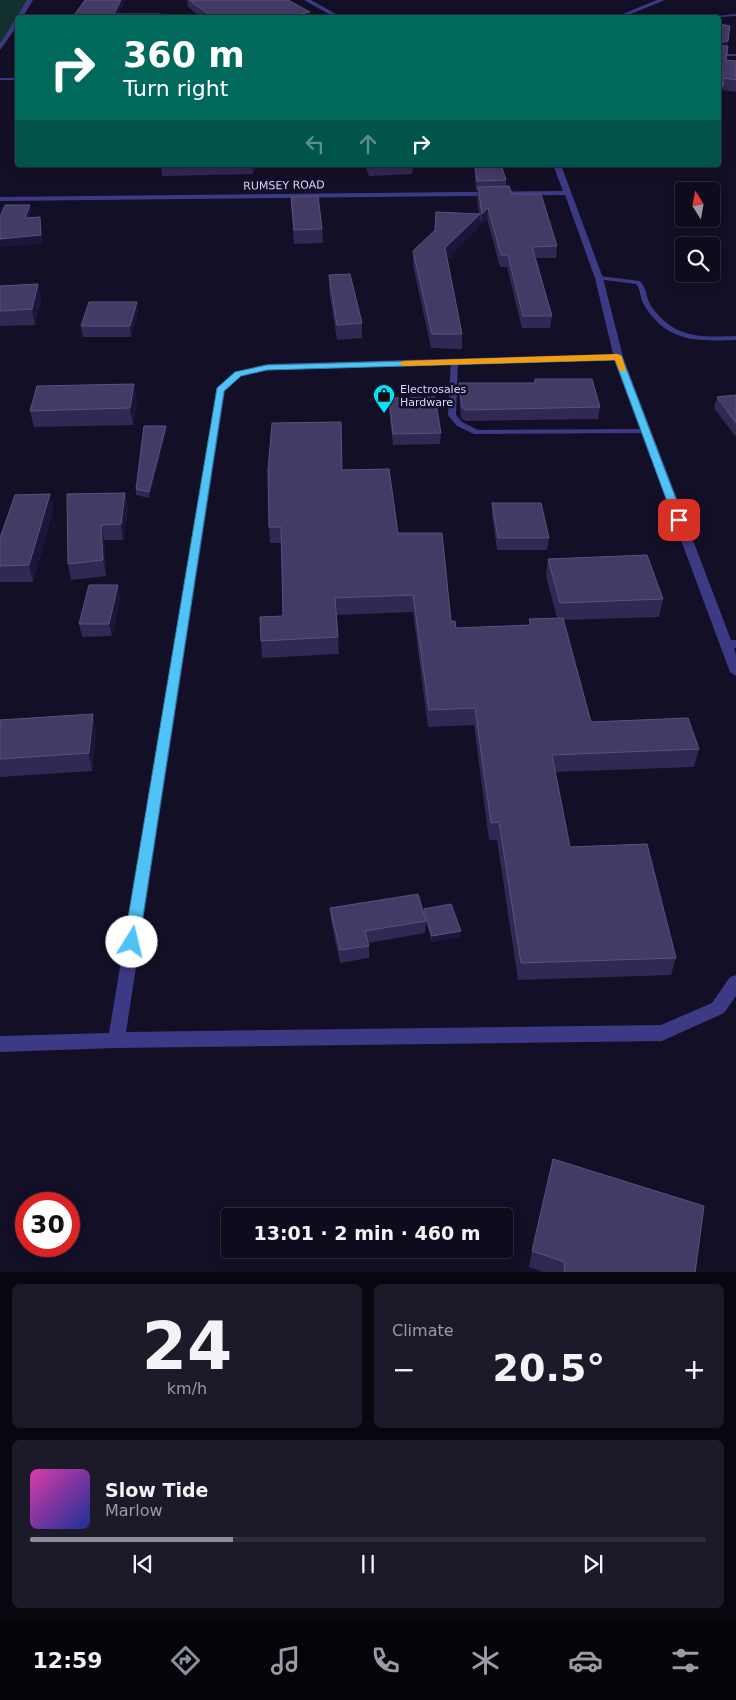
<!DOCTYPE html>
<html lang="en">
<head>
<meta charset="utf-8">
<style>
	body { margin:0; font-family:"DejaVu Sans",sans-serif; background:#1c1929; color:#f1f3f6; height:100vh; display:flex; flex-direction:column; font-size:19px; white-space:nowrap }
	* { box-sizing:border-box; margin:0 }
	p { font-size:16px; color:#9b9ba3 }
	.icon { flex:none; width:28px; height:28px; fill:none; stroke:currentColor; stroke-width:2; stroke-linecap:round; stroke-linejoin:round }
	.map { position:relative; height:1272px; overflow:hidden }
	.sheet { display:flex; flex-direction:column; gap:12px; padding:12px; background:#08060f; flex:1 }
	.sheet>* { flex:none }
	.banner { position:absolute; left:15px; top:15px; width:706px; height:152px; border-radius:5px; box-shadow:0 2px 12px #0003,0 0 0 1px #2e2b3b; background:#00695c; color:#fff; overflow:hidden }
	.needle { width:32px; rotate:349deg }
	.buttons { position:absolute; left:675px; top:182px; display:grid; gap:10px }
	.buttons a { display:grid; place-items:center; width:45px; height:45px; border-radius:5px; background:#0e0b1c; box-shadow:0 2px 12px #0003,0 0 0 1px #2e2b3b; font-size:25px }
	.speed { position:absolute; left:15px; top:1192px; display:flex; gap:10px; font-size:25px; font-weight:700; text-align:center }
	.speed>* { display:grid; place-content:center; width:65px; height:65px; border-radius:50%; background:#0e0b1c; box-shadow:0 2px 12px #0003,0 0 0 1px #2e2b3b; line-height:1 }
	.speed .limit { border:8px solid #d22; background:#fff; color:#111 }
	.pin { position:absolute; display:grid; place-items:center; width:42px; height:42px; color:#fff; margin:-21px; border-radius:10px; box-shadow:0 2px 8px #0006 }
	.me { position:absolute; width:55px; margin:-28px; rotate:9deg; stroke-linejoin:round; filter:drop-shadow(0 0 4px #0008) }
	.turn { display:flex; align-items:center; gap:18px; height:105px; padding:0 25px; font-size:22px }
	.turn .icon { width:65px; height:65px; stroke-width:2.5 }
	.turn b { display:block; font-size:35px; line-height:42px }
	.lanes { display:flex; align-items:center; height:48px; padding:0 25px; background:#0003; justify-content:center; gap:25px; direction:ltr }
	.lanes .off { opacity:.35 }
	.big { font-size:38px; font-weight:800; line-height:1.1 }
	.sheet .widget { flex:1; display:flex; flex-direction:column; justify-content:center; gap:8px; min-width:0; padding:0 18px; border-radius:8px; background:#1c1929 }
	.sheet .dial { align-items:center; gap:0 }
	.dial b { font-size:65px; line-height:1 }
	.song { display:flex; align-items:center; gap:15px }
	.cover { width:60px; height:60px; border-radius:8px; background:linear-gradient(135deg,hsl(320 70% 55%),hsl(230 70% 35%)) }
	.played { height:5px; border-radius:2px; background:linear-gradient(90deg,#8c9099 30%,#2e2b3b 30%) }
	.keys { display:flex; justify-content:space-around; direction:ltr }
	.heat { display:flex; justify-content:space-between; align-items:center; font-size:28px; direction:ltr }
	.sheet .tiles { flex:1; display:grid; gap:12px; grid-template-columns:1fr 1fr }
	.widget:last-child { grid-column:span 2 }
	.trip { position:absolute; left:221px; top:1208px; width:292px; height:50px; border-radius:5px; background:#0e0b1c; box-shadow:0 2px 12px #0003,0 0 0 1px #2e2b3b; font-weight:800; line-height:50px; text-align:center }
	.tab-bar { display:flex; height:80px; justify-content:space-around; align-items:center; background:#06040b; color:#9b9ba3 }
	.tab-bar .icon { width:35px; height:35px }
	.tab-bar .active { color:#8c9099 }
	.tab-bar b { font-size:22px; color:#f1f3f6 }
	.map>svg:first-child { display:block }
	.green { fill:#12302f }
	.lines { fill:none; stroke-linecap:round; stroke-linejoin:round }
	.service { fill:#3d3a85; fill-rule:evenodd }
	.minor { fill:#3d3a85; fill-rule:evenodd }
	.wall { fill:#312854 }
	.shaded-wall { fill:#1d163a }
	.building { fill:#433a66; stroke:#5a527e }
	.route { fill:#4fc3f7; stroke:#337fa1 }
	.slow { fill:#f59e0b }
	.labels { text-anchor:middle; stroke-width:5; stroke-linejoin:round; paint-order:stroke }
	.far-street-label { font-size:11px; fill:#d9d4ff; stroke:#130f26 }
	.far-poi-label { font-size:11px; fill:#d9d4ff; stroke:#130f26; text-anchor:start }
</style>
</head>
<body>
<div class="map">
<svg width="736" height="1273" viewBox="0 0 736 1273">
	<rect width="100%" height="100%" fill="#130f26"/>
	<!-- green -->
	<path class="green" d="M0,0H30L0,48Z"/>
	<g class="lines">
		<!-- service -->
		<g class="service">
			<path d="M620,14H622L644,18L620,16Z"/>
			<path d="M736,14V16L706,18L708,17Z"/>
			<rect x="719" y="54" width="17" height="2"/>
			<rect x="0" y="78" width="18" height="2"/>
			<path d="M599,276L640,281C647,288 646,298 651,306C675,339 699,337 736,336V340C697,341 667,343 644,305C640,298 641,290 636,284L597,279L596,278Z"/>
			<path d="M451,360H454L458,362L456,415L462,422L478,430L646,429L650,431L646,433L474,434L457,426L448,415Z"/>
		</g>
		<!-- minor -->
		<g class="minor">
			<path d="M27,0H33L22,18H18V25L0,50V44Z"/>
			<path d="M304,0H311L343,18H336Z"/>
			<path d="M657,0H665L621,18H613Z"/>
			<path d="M553,165H561L603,278L623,357L731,640H736V648H734L736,655V676L730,672L614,360L267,370L241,376L225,391L126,1032L661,1025L712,1003L730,977L736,975V996L724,1013L662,1041L116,1048L0,1052V1036L109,1033L217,388L235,372L267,364L613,354L595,278L565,195L0,201V197L563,191Z"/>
		</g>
	</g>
	<!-- wall -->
	<g class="wall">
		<path d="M187,0H288L310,12V18H202L188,7Z"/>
		<path d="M719,24L727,46L726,60L736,61V92L722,90L721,98H719Z"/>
		<path d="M161,165H257L253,174L162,176Z"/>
		<path d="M365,165H413L412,174L369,176Z"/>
		<path d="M474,165H501L506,180V186L512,194L557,246L556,258H536L552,316L550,328H522L507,267H500L487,219L481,225L480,217L479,227L447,259L462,334V349L431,348L413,265V251L479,214L477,198L478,190H476Z"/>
		<path d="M291,197L322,229L323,243L294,244Z"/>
		<path d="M329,275L362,323V338L337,340L329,290Z"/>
		<path d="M38,284L41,299L35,325L0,326V286Z"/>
		<path d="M137,302L138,313L131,337H83L81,326Z"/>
		<path d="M535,379L600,407L598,419L465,421L461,418L459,394V383H534Z"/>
		<path d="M736,395V437L714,408L717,397Z"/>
		<path d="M389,398L441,433L440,444L393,445L389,409Z"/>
		<path d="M137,400L133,425L34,427L30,411Z"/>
		<path d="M166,426V432L149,498L136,495V489Z"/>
		<path d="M342,470L398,533L451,621L456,628L529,625V619L557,618L546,576L548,559L663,599L659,617L563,620L591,722L699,749L694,767L555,772L570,847L676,958L671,975L518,980L497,840H489L474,725L428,727L413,612L336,615L338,637L339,654L262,658L261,641L283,616L282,543H270L269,527Z"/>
		<path d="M125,493L128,509L123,540H104L106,576L71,580L68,564Z"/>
		<path d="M50,494L53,510L33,582H0V538Z"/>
		<path d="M492,503L549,538L547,550H497L492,515Z"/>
		<path d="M120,597L112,636L82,637L79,624Z"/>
		<path d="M0,720L96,732L92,771L0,777Z"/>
		<path d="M330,908L424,914V909L460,937L432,942L426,922L425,933L368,943L369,946V958L340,963L331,921Z"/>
		<path d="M532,1251L695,1273H546L529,1267Z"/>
	</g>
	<!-- shaded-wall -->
	<g class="shaded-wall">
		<path d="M121,0H125L117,18L114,14Z"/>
		<path d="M310,12V18H283Z"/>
		<path d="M728,41L726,52L719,54V43Z"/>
		<path d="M252,165H257L253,174Z"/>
		<path d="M30,205L31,213L26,227L25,218Z"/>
		<path d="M488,208L487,219L481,225L482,214Z"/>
		<path d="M480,214L479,227L445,262V248Z"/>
		<path d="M40,217L43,244L0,247V239Z"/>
		<path d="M38,284L41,299L35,325L32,309Z"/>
		<path d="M137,302L138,313L131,337L130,326Z"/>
		<path d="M134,384L137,400L133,425L130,408Z"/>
		<path d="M166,426V432L149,498V492Z"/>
		<path d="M125,493L128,509L123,540L121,524Z"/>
		<path d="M50,494L53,510L33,582L29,565Z"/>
		<path d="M101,525L104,540L106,576L103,560Z"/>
		<path d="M118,585L120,597L112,636L109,624Z"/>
		<path d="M93,714L96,732L92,771L89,753Z"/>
		<path d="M461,931L460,937L432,942V936Z"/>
	</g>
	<!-- building -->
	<g class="building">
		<path d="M85,0H121L114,14H161L159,18H72Z"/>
		<path d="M189,0H288L310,12L283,18H214Z"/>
		<path d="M719,24L730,26L728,41L719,43L720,46H728L726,60L736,61V80L724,78L723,86H719Z"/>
		<path d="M475,165H501L506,180L477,181Z"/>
		<path d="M509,186L512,194H541L557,246L532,247L552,316H523L508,255H501L488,208L482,214L478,187Z"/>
		<path d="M318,196L322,229L294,230L291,197Z"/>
		<path d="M5,205H30L25,218L40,217L41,235L0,239V217Z"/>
		<path d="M436,212L480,214L445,248L462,334H432L413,251L435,230Z"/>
		<path d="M350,274L362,323L337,325L329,275Z"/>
		<path d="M38,284L32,309L0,311V286Z"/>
		<path d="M89,302H137L130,326H81Z"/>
		<path d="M535,379H592L600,407L466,410L462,407L459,383H535Z"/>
		<path d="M134,384L130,408L30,411L37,386Z"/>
		<path d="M736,395V423L717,397Z"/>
		<path d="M435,397L441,433L393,434L389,398Z"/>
		<path d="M341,422L342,470L389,469L398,533H442L451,621H455L456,628L531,625L529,619L563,618L591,722L688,718L699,749L552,755L570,847L647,844L676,958L521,963L499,822L491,823L475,708L429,710L413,595L335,598L338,637L261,641L260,617L283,616L281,527H269L268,470L272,423Z"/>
		<path d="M144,426H166L149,492L136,489Z"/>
		<path d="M125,493L121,524L101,525L103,560L68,564L67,494Z"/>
		<path d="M50,494L29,565L0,566V538L15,495Z"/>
		<path d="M492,503H541L549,538H498Z"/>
		<path d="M647,555L663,599L560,603L548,559Z"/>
		<path d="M89,585H118L109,624H79Z"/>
		<path d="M93,714L89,753L0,759V720Z"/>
		<path d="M418,894L426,921L365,931L369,946L340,950L330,908Z"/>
		<path d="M451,904L461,931L432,936L424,909Z"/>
		<path d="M553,1159L704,1206L695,1273H564L565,1262L532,1251Z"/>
	</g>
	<!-- route -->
	<path class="route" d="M621,355L684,520L683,522L674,520L615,360L267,370L241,376L224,391L139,942L137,946L132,948L127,946L124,942L217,388L235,372L267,365Z"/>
	<!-- slow -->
	<path class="slow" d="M618,354L622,357L626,371H620L615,360L404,366L399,363L404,361Z"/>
	<!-- icons -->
	<defs>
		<g id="shop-pin" transform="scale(1.125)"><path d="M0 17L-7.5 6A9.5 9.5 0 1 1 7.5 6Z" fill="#00e5ff" stroke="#130f26"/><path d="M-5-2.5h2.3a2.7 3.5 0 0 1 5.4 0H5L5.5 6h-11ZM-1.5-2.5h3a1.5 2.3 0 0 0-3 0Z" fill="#111"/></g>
	</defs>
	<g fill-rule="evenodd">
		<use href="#shop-pin" x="384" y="395"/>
	</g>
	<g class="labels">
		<!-- far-street labels -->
		<g class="far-street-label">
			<text transform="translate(284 185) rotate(-1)" y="4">RUMSEY ROAD</text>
		</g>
		<!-- far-poi labels -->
		<g class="far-poi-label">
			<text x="400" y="393">Electrosales<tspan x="400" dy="13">Hardware</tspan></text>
		</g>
	</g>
</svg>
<div class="buttons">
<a><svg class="needle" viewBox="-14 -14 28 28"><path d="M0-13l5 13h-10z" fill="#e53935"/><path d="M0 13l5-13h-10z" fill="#9b9ba3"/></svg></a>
<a><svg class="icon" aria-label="search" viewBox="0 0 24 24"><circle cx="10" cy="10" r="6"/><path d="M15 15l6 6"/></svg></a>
</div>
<div class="speed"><div class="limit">30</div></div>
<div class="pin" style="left:679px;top:520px;background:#d93025"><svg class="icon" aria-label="arrive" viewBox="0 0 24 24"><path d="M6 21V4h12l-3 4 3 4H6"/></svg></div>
<svg class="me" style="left:132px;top:942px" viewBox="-20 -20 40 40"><circle r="19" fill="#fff"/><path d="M0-13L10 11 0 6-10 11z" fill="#4fc3f7"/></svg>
<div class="trip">13:01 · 2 min · 460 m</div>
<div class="banner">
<div class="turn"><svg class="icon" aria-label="right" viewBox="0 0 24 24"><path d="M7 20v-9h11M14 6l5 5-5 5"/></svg><div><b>360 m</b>Turn right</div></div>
<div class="lanes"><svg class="icon off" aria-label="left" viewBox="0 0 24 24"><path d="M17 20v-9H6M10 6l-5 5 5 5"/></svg><svg class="icon off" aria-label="ahead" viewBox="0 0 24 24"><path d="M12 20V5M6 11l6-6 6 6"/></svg><svg class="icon" aria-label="right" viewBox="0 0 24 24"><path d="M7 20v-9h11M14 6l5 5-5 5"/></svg></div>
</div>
</div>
<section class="sheet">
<div class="tiles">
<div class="widget dial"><b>24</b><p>km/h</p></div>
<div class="widget"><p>Climate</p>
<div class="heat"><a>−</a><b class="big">20.5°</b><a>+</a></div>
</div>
<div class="widget">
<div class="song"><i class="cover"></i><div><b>Slow Tide</b><p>Marlow</p></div></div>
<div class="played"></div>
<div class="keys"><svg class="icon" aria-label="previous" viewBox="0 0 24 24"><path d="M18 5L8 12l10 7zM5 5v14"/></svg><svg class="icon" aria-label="pause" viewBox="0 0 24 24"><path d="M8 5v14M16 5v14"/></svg><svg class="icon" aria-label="next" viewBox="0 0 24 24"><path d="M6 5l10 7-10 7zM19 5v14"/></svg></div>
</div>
</div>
</section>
<nav class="tab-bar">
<b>12:59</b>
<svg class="icon active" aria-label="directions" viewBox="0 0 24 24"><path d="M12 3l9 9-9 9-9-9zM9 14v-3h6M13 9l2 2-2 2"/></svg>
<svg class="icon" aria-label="music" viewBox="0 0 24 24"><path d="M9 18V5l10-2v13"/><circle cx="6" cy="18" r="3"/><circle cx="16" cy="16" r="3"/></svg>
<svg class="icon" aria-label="phone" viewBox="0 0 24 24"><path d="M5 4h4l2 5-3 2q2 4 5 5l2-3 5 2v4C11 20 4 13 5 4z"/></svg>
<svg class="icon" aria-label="climate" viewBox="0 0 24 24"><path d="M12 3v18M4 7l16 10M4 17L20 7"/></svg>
<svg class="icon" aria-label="car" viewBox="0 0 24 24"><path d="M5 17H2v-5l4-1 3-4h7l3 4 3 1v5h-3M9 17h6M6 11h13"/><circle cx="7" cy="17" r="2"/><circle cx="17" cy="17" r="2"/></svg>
<svg class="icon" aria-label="filters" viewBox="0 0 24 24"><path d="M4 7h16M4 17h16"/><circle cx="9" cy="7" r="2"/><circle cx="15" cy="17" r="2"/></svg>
</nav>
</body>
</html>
